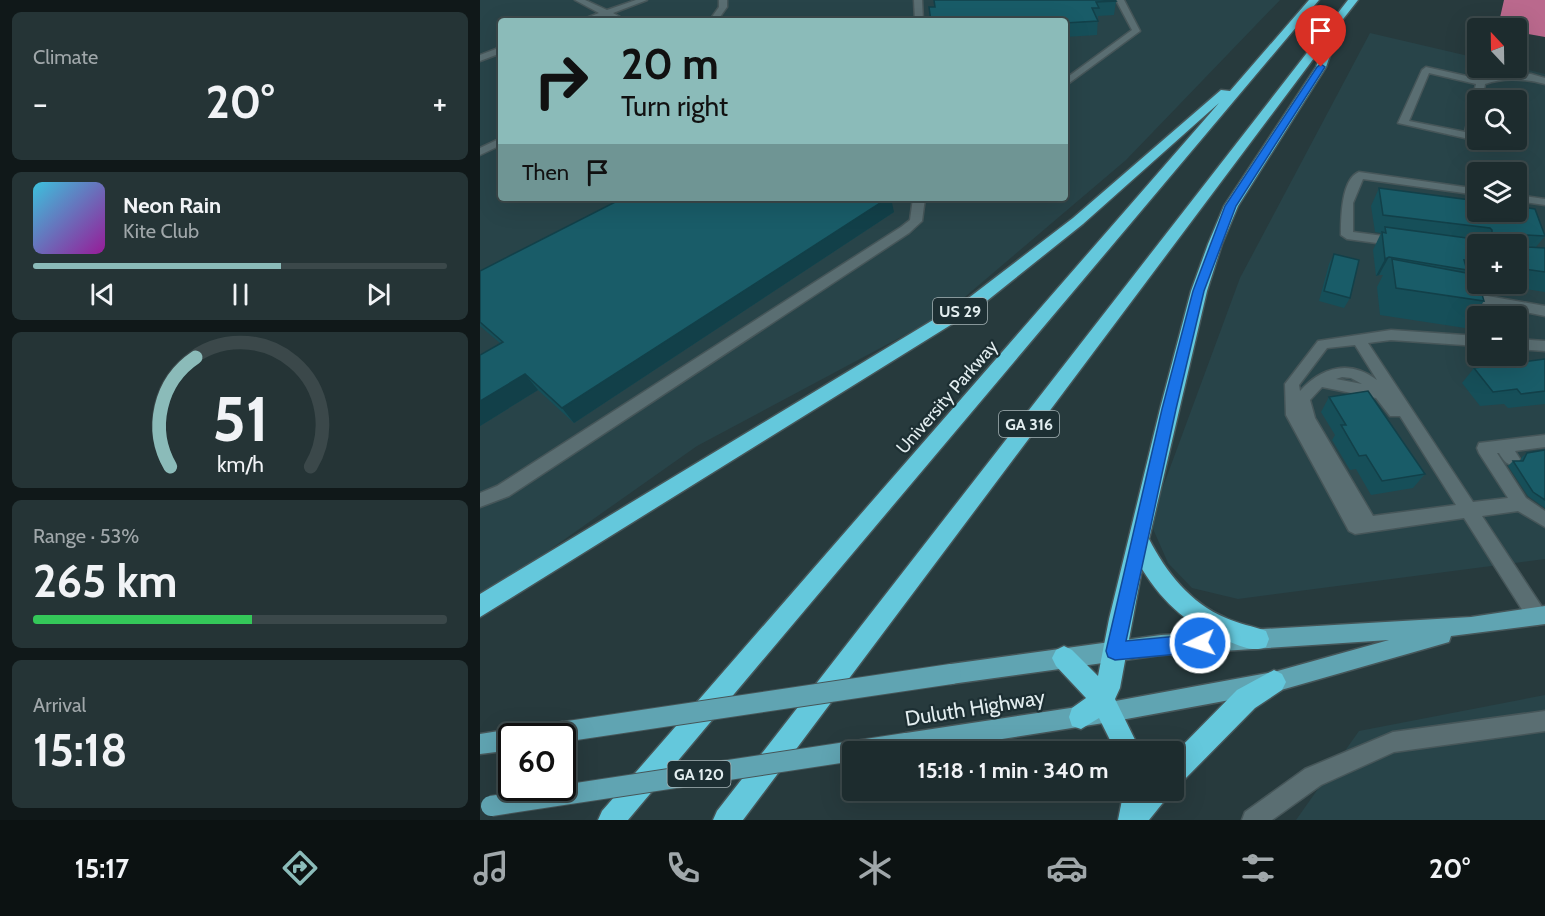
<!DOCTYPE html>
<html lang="en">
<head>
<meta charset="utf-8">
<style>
	body { margin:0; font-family:Cabin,sans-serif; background:#253436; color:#f1f3f6; height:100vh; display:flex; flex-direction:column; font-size:22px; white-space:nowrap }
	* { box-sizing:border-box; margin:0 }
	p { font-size:20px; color:#a0a7aa }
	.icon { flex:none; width:33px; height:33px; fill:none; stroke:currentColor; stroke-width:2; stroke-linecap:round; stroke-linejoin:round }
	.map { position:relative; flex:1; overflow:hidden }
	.panel { display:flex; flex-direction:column; gap:12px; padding:12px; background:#101819; width:480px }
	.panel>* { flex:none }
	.hud { position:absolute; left:18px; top:18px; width:570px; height:183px; border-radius:6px; box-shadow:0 6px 24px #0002,0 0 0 2px #3b484a; background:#8bbbb9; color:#111; overflow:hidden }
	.needle { width:39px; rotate:338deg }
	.controls { position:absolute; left:987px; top:18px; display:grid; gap:12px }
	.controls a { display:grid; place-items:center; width:60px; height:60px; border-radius:6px; background:#1d2c2e; box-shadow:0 6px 24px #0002,0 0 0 2px #3b484a; font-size:30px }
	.speed { position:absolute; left:18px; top:723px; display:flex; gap:12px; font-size:30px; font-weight:700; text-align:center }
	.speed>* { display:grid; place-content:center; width:78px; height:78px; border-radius:50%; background:#1d2c2e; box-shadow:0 6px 24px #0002,0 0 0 2px #3b484a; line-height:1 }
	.speed .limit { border:3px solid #111; border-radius:9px; background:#fff; color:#111 }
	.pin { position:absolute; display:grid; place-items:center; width:51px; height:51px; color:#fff; margin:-62px -26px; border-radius:50% 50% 50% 0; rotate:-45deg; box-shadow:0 0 6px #0007 }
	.pin .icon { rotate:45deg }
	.me { position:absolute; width:66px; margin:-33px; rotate:266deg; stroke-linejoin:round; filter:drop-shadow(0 0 4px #0008) }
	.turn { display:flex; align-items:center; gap:21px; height:126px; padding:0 24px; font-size:27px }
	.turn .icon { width:78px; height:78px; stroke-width:2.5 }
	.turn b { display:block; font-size:42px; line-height:51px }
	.then { display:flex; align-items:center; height:57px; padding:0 24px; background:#0003; gap:12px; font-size:22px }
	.big { font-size:45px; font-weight:700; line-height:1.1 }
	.panel .tile { flex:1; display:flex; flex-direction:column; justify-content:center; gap:9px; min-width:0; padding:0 21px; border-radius:9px; background:#253436 }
	.panel .dial { align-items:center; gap:0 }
	.dial svg { height:156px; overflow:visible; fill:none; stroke:#3b484a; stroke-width:7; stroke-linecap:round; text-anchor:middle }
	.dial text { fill:#f1f3f6; stroke:none }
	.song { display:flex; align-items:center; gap:18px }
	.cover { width:72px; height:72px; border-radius:9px; background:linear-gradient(135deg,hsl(190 70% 55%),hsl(300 70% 35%)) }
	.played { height:6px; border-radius:3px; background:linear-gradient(90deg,#8bbbb9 60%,#3b484a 60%) }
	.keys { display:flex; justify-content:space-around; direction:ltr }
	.heat { display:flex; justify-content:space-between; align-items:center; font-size:33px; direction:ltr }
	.charge { height:9px; border-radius:4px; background:linear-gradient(90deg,#34c759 53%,#3b484a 0) }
	.trip { position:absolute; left:362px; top:741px; width:342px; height:60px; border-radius:6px; background:#1d2c2e; box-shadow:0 6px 24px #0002,0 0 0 2px #3b484a; font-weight:700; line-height:60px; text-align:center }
	.dock { display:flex; height:96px; justify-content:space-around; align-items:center; background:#0c1212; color:#a0a7aa }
	.dock .icon { width:42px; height:42px }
	.dock .current { color:#8bbbb9 }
	.dock b { font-size:27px; color:#f1f3f6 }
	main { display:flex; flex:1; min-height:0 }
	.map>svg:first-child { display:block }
	.built { fill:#284449; fill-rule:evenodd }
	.water { fill:#ba698d }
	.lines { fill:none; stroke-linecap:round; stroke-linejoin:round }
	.minor-casing { stroke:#465659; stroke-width:3 }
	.major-casing { stroke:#465659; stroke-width:3 }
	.highway-casing { stroke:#465659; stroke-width:3 }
	.minor { fill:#5a6e72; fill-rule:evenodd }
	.major { fill:#60a4b2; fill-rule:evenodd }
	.highway { fill:#64c8dc; fill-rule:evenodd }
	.major-bridge-casing { stroke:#465659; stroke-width:22; stroke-linecap:butt }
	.major-bridge { stroke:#60a4b2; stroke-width:20 }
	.wall { fill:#164f59 }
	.shaded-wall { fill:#124049 }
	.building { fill:#195c68; stroke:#124049; stroke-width:1.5 }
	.route { fill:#1a73e8; stroke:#114b97; stroke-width:1.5 }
	.labels { text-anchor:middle; stroke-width:4.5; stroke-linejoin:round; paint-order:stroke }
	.shield { fill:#1d2f33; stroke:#a7b4b7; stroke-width:1.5 }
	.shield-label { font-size:16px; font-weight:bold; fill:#e2edef }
	.street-label { font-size:18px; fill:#e2edef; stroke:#1d2f33 }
	.near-street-label { font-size:21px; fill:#e2edef; stroke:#1d2f33 }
</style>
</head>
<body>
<main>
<section class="panel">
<div class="tile"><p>Climate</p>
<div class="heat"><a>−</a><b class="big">20°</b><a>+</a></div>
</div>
<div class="tile">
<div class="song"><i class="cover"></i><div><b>Neon Rain</b><p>Kite Club</p></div></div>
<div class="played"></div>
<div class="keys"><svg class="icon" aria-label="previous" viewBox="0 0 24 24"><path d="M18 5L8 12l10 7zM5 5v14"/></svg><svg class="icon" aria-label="pause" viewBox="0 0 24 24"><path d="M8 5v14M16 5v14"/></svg><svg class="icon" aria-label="next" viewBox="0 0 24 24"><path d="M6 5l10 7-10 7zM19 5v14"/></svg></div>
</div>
<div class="tile dial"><svg viewBox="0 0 100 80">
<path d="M14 69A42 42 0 1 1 86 69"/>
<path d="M14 69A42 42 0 0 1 27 13" stroke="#8bbbb9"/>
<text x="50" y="56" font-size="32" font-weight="700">51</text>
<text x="50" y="72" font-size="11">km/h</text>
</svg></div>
<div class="tile"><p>Range · 53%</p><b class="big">265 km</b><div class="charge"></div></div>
<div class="tile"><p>Arrival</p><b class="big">15:18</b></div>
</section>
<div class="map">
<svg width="1065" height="820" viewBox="0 0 1065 820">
	<rect width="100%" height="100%" fill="#273a3d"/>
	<!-- built -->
	<g class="built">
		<path d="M0,0H800L646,160L466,313L217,446L0,599ZM21,21H585V198H21Z"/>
		<path d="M890,33L997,58L998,68L1037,67L1065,74V559L758,599L712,588L688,563L670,522L760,278ZM998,100H1036V140H998ZM998,172H1036V212H998ZM998,244H1036V284H998ZM998,316H1036V356H998Z"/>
		<path d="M1065,695V820H816L879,731Z"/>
	</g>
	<!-- water -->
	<path class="water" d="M1024,0H1065V37L1037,32L1036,28H1025L1019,22Z"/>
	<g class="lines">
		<!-- minor casing -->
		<g class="minor-casing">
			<g id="minor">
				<path d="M95,0H105L127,10L156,0H167L133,13L147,21H137L126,16L111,21H99L119,13Z"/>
				<path d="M239,0H247V7L237,21H229L239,7Z"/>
				<path d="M434,0H442L443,21H435Z"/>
				<path d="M636,0H644L660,31L585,86V79L652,30Z"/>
				<path d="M21,47V53L0,61V55Z"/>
				<path d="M946,67L1000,79L1015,74H1051L1065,78V84C1046,79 1024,77 1005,84L1002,100H998V120L994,136L989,139L918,123L942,70ZM949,73L996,84L985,132L929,121Z"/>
				<path d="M21,138V145L0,155V148Z"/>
				<path d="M879,172L998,189V195L883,179L873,203V232L919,238L925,242L919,246L867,239L861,235C861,219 861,179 879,172Z"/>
				<path d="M1036,195L1065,199V205L1036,201Z"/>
				<path d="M433,198H445L442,221L429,233L29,496L0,507V493L17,486L421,227L430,220Z"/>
				<path d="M985,292L1065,306V316L980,299L979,296L980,293Z"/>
				<path d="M911,330L998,336V346L911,340L888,343L993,502L1028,498L999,453L997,448L999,443L1065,435V447L1035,451L1040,459L1038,464C1027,467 1024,461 1019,453H1017L1046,498L1065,511V527L1038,511L1002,516L1064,610V622L1057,625L1050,622L984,518L875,534L869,531L806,415L805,384L838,341ZM875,345L897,380C870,359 841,367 820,391L819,385L847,348ZM862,377L871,378L882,384L856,379ZM842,387L896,398L910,416H920L976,505L893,516L835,418L830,400Z"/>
				<path d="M1036,339L1065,341V351L1036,349Z"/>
				<path d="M1065,711V731L914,752L841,785L792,820H762L765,812L825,769L913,732Z"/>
			</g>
		</g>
		<!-- major casing -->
		<g class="major-casing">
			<g id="major">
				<path d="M1065,606V624L971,636L969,642L794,692L630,722L439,752H421L416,743L419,736L426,733L630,702L794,672L909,640L681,655L471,684L464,681L461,674L464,667L471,664L681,635L991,617Z"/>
				<path d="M82,722L89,725L92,732L89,739L82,742V736H32V750L0,754V734L32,729L40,733L42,729Z"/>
			</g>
		</g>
		<!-- highway casing -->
		<g class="highway-casing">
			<g id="highway">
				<path d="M829,0H839L148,820H118L122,811L739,103L603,224L498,308L0,617V594L486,300L593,218L741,90L750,91Z"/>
				<path d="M868,0H878L853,32L857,35L846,67L758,206L742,244L727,291L669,539C686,572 710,603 746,618C759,624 773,626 786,631L789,639L786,647C774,652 762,647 750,642C711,627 684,605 662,569L640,688L635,699L661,752H636L619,718L601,729L592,726L589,717L592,708L606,698L576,666L572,658L576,650L584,646L592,650L618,676L629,619L680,409L711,291L728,244L744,206L836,67L843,46L263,820H233L237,811Z"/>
				<path d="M794,670L802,674L806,682L802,690L775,708L702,782L693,786V755L757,690Z"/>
				<path d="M644,790H690L686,799L669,820H638Z"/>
			</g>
		</g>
		<!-- minor -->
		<use href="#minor" class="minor"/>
		<!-- major -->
		<use href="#major" class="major"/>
		<!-- highway -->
		<use href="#highway" class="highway"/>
		<!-- major-bridge casing -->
		<g class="major-bridge-casing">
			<g id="major-bridge">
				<path d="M82,732L471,674"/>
				<path d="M11,806L426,743"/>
			</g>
		</g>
		<!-- major-bridge -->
		<use href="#major-bridge" class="major-bridge"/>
	</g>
	<!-- wall -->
	<g class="wall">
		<path d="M454,0H635L636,1L634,15L618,16L617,35L585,37V21H450L449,7H455Z"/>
		<path d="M899,188L1065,236L1056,247L1065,248V292L1012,284H1036V244H998V284L1004,301L985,328L900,315L897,287L903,275H899L896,276L893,250L901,233L895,232L891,206Z"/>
		<path d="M414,212L94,423L58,390L0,426L20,343L0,326V271Z"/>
		<path d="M854,254L870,298L864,308L839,301L849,264Z"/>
		<path d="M1065,359V404L1028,408L1024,404L1000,406L982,383L994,368Z"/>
		<path d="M849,397L945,474L933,488L891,495L876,469L870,470L852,440L855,435L841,412Z"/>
		<path d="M1065,450V508L1048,496L1028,466L1033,461H1040L1042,457L1047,453Z"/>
	</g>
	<!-- shaded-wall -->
	<g class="shaded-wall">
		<path d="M408,198H411L414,212L94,423L82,408Z"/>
		<path d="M909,257L899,275L896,276L905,259Z"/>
		<path d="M45,374L58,390L0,426V401Z"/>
	</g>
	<!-- building -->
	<g class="building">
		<path d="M454,0H635L636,1L616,2L619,8H612L618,21L585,23V21H451L449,7H455Z"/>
		<path d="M899,188L998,201V212H1036V206L1055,209L1065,236L1047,235L1046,244L1048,247L1065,248V272L1036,268V244H998V262L984,260L987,270L909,257L905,259L902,232L906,233L905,227L1009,241L1012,238V230L1010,228L903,215Z"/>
		<path d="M143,198H408L82,408L45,374L0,401V355L23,342L0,322V271Z"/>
		<path d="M854,254L879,260L870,298L844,291Z"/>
		<path d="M912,259L997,275L998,284H999L1004,301L916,288Z"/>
		<path d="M1065,359V391L1041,394L1037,389L1013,392L994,368Z"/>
		<path d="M888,391L945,474L902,481L886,455L879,456L861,425H866L849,397Z"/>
		<path d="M1065,450V500L1053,492L1033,461H1043L1047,453Z"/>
	</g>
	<!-- route -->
	<path class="route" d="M841,64L845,67L756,206L724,291L696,409L646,641L720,634L726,637L729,643L726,649L720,652L635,660L628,657L626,651L682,409L713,291L745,206L837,67Z"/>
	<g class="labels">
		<!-- shield labels -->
		<g class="shield">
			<rect x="453" y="298" width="54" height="26" rx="4.5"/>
			<rect x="519" y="411" width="60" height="26" rx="4.5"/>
			<rect x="187.5" y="761" width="63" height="26" rx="4.5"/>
		</g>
		<g class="shield-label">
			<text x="480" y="317">US 29</text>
			<text x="549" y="430">GA 316</text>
			<text x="219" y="780">GA 120</text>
		</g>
		<!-- street labels -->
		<g class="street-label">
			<text transform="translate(467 397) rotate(-49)" y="6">University Parkway</text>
		</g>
		<!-- near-street labels -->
		<g class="near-street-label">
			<text transform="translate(495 708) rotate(-9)" y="7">Duluth Highway</text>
		</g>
	</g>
</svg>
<div class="controls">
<a><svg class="needle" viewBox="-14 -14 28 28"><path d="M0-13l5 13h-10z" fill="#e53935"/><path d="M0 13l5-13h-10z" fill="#a0a7aa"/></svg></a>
<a><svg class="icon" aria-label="search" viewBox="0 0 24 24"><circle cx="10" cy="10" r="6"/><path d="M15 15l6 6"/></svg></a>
<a><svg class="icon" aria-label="layers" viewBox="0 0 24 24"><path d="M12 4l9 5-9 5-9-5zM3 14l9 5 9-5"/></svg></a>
<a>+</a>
<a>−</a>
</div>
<div class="speed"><div class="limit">60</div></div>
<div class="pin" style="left:841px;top:67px;background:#d93025"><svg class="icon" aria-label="arrive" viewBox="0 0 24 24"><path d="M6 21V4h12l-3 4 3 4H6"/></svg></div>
<svg class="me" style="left:720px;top:643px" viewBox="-20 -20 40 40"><circle r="17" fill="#1a73e8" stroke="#fff" stroke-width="3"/><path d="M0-11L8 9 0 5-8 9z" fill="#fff"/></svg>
<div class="trip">15:18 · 1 min · 340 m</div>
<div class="hud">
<div class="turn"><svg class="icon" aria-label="right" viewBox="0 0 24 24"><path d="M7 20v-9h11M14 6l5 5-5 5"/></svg><div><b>20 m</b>Turn right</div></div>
<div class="then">Then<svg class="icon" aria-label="arrive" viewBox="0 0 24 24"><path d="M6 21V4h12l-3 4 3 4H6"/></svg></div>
</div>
</div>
</main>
<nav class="dock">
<b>15:17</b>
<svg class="icon current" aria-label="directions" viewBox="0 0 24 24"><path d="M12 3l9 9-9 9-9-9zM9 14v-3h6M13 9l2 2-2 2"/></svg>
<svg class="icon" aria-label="music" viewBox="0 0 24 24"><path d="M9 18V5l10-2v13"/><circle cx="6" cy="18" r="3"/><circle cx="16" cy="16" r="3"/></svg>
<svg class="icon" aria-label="phone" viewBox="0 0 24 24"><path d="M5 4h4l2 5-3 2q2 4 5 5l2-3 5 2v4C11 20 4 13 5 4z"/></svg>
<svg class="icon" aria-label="climate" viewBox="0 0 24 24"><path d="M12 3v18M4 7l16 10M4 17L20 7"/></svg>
<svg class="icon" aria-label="car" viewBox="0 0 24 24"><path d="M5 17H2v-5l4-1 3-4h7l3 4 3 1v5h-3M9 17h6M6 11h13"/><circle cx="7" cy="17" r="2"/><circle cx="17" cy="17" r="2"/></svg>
<svg class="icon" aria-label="filters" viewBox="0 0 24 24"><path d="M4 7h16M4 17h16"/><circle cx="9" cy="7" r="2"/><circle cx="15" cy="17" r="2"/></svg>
<b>20°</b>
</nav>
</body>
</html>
